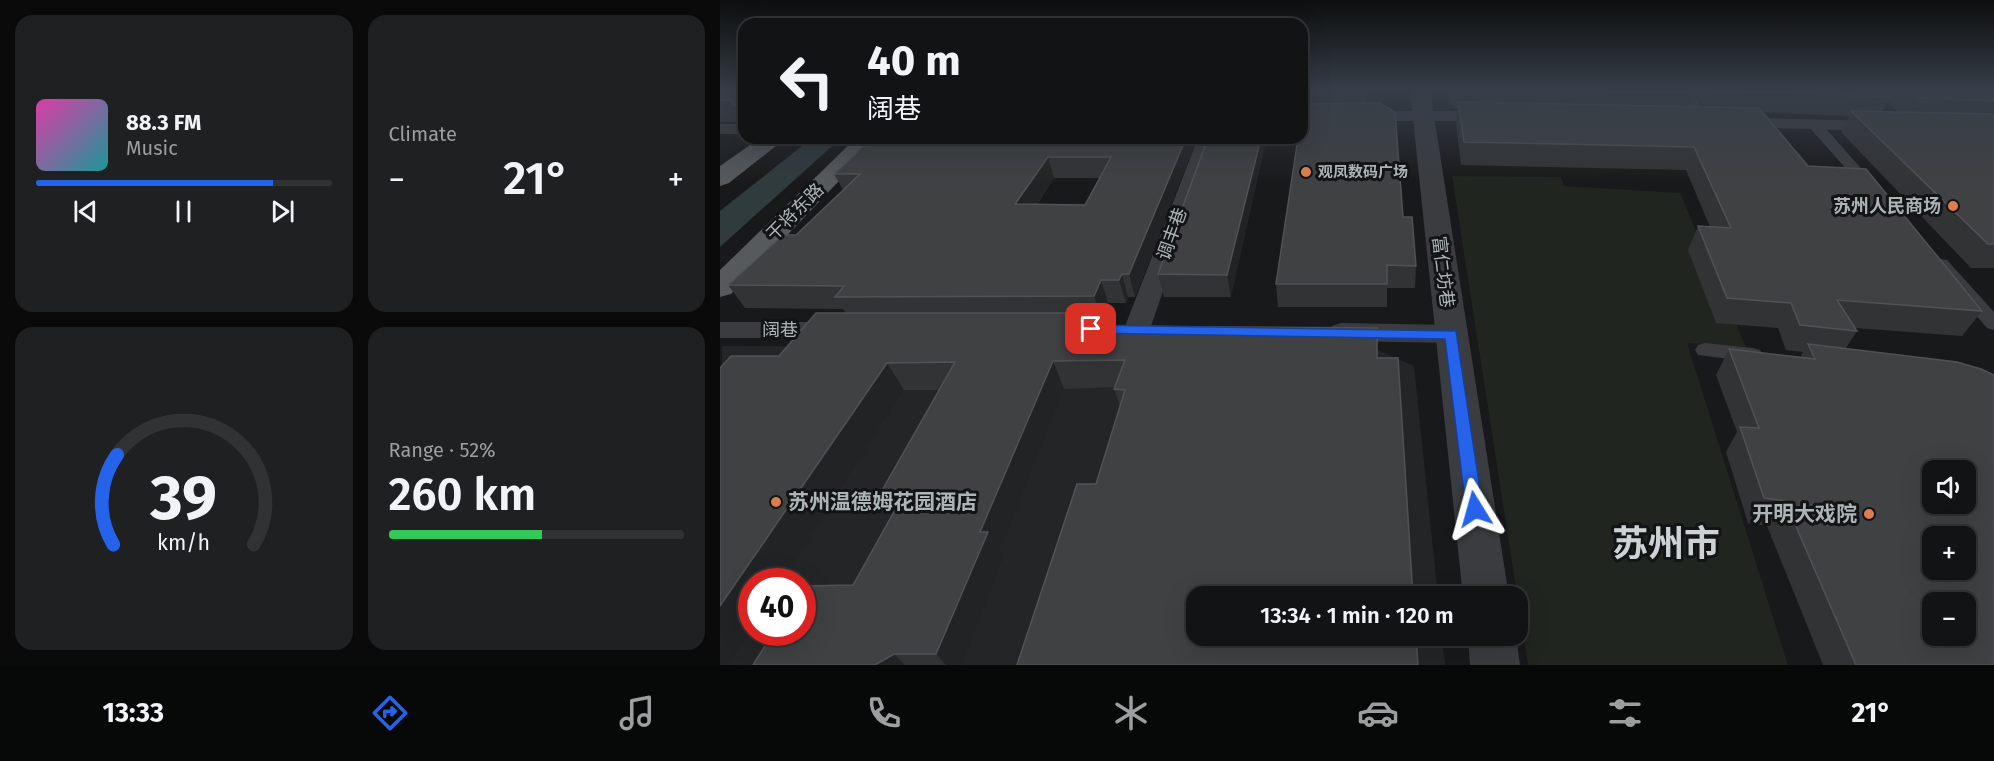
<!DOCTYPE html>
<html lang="en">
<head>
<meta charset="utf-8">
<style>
	body { margin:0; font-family:"Fira Sans","Noto Sans SC",sans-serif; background:#1f2022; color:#f1f3f6; height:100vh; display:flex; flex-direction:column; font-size:22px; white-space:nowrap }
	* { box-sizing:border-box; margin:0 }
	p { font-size:20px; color:#9c9ea0 }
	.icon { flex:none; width:33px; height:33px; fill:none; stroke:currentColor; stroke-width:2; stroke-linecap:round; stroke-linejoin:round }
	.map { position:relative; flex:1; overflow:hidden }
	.panel { display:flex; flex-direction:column; gap:15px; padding:15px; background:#0a0a0b; width:720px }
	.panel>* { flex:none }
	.hud { position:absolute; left:18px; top:18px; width:570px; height:126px; border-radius:18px; box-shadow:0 6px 24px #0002,0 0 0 2px #313234; background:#121314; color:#f1f3f6; overflow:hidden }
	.fabs { position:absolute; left:1202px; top:460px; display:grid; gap:12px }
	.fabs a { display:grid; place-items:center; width:54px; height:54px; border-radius:12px; background:#121314; box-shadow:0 6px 24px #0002,0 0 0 2px #313234; font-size:30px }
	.speed { position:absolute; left:18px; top:568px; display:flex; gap:12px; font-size:30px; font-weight:700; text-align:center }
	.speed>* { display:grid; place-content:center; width:78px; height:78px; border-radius:50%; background:#121314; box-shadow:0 6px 24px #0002,0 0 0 2px #313234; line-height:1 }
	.speed .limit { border:9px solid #d22; background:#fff; color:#111 }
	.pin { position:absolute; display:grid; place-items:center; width:51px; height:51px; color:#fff; margin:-26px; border-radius:12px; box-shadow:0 3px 9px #0006 }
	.me { position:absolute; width:66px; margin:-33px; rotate:352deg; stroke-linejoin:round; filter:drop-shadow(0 0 4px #0008) }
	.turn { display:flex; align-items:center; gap:21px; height:126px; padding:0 30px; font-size:27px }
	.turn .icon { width:78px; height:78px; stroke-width:2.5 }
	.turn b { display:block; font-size:42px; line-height:51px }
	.big { font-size:45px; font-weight:600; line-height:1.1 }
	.panel .card { flex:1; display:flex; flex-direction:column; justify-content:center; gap:9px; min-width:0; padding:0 21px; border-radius:18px; background:#1f2022 }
	.panel .dial { align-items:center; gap:0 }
	.dial svg { height:156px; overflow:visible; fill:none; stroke:#313234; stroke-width:7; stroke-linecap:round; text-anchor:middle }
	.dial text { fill:#f1f3f6; stroke:none }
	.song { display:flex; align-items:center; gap:18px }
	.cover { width:72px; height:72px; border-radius:9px; background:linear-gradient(135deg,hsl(320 70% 55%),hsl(180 70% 35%)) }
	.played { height:6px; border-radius:3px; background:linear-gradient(90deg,#2563eb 80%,#313234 80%) }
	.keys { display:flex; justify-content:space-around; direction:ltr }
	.heat { display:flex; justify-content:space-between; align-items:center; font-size:33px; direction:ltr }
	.charge { height:9px; border-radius:4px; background:linear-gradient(90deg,#34c759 52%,#313234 0) }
	.panel .tiles { flex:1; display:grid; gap:15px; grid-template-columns:repeat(2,1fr) }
	.trip { position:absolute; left:466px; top:586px; width:342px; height:60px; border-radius:18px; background:#121314; box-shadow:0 6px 24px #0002,0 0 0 2px #313234; font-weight:600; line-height:60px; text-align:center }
	.tab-bar { display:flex; height:96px; justify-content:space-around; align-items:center; background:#070808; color:#9c9ea0 }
	.tab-bar .icon { width:42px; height:42px }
	.tab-bar .active { color:#2563eb }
	.tab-bar b { font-size:27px; color:#f1f3f6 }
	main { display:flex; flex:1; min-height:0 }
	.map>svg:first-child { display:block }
	.built { fill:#242527; fill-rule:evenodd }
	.green { fill:#20251f }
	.water { fill:#303b3d }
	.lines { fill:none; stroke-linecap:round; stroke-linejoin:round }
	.pedestrian { fill:#3a3c3f; fill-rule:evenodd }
	.minor { fill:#3a3c3f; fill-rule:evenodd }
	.tertiary { fill:#3a3c3f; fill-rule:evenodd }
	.primary { fill:#565a5d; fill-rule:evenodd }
	.wall { fill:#323335; fill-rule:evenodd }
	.shaded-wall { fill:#222324 }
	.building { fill:#3f4143; stroke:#505355; stroke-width:1.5; fill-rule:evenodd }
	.route { fill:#2563eb; stroke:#184099; stroke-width:1.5 }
	.poi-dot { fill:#dd7d4d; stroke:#131415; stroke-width:2 }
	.labels { text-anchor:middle; stroke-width:6; stroke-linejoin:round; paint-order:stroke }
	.far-poi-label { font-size:15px; font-weight:bold; fill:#acb4b8; stroke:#131415; text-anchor:start }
	.poi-label { font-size:18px; font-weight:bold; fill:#acb4b8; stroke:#131415; text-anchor:end }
	.street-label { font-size:18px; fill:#acb4b8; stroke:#131415 }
	.near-poi-label { font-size:21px; font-weight:bold; fill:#acb4b8; stroke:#131415; text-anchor:start }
	.near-town-label { font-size:36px; font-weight:bold; fill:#cdd2d5; stroke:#131415 }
</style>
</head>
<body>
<main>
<section class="panel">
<div class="tiles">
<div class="card">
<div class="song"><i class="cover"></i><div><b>88.3 FM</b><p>Music</p></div></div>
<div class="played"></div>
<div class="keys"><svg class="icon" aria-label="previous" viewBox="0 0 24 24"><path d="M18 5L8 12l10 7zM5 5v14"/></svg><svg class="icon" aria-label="pause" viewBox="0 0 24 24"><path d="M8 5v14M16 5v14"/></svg><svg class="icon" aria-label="next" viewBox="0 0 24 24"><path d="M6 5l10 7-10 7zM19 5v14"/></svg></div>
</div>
<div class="card"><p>Climate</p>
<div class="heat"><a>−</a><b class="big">21°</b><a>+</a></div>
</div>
<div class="card dial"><svg viewBox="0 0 100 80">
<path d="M14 69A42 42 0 1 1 86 69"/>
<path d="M14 69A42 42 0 0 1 16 23" stroke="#2563eb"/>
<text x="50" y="56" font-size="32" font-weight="700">39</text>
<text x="50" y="72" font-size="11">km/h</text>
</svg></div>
<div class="card"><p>Range · 52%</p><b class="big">260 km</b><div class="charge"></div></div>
</div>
</section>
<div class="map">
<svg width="1274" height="665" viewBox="0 0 1274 665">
	<rect width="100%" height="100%" fill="#18191a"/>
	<!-- built -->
	<path class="built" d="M2,346L653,348L694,366L718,597H477V636H722L725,665H0ZM32,582H82V633H32Z"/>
	<!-- green -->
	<path class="green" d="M732,176L841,177L844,186L960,193L1026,347L967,343L1068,665H808Z"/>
	<!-- water -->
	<path class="water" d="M92,138H121L0,247V211Z"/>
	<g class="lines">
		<!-- pedestrian -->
		<g class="pedestrian">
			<path d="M1094,120L1099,121L1155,184L1158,187L1155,190H1145L1089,127L1087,124Z"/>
			<path d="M1221,259L1227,260L1274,312V330L1267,328L1215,268L1212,264Z"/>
			<path d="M985,343L1033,348L1040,350L1043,355L1040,360L1033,362L978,355L975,350L978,345Z"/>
		</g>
		<!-- minor -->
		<g class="minor">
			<path d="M956,90H972L990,122L987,126H975Z"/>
			<path d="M582,111H770L778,116L770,121H582Z"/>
			<path d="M1019,118L1160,121L1169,126L1160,131L1013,127L1010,123Z"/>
			<rect x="0" y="124" width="24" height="10"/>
			<path d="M478,138H496L430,329L426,335L417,337L408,335L404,329Z"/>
			<path d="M0,322H117L126,324L130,330L126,336L117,338H0Z"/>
			<path d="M621,323L731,325L740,328L744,334L740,340L731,343L621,341L612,338L608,332L612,326Z"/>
		</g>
		<!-- tertiary -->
		<g class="tertiary">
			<path d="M690,90H710L789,597H743Z"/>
			<path d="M748,636H796L800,665H750Z"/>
		</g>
		<!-- primary -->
		<g class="primary">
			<path d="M40,138H66L9,183L0,186V166Z"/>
			<path d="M136,138H160L11,294L0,297V270Z"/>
		</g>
	</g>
	<!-- wall -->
	<g class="wall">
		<rect x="0" y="90" width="24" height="32"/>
		<path d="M582,90H675V98L659,103L683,217L696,266L695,288H667V307H558L556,284L582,138Z"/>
		<path d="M728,90H970L972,93L968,106L983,107L973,90H1274V268H1251L1121,132L1129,116L1043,112L1088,166L1262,311L1242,336L1135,328L1137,331L1126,348L1274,665H1103L1047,526L1028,523L1006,452L1017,432L996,375L1009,349L1080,358L1083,352L1066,350L1058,328L996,323L968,250L978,226L990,227L966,170L741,165L736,123L738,109L734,108V105H729ZM1167,102L1175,109L1179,112H1162Z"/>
		<path d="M477,138L415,297H408L406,303H388L382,319H367L369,326L657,328L376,484L400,406L394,389L395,387L344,389L280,551L284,558L242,665H33L133,585L174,512L160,494L219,390H184L62,582H32L59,356L126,313L123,309L25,308L8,285L76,235L123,190L114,174ZM334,178H380L365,205H317Z"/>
		<path d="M488,138L511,297H444L438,274Z"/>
	</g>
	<!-- shaded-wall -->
	<g class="shaded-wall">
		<path d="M646,90H675V98L646,108Z"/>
		<path d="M24,100V122L14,106Z"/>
		<path d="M466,138H477L415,297L409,274Z"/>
		<path d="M541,138H547L511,297L507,275Z"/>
		<path d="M328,157L334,178L303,226L295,204Z"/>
		<path d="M402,274L408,297L406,303L399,280Z"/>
		<path d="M381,280L388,303L382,319L374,296Z"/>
		<path d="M364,313L373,339L359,326Z"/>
		<path d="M333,361L344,389L280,551L284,558L242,665H226L216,654L260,532Z"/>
		<path d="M167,363L184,390L62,582H32V629L9,665H0V606Z"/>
		<path d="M174,654L185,665H155Z"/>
	</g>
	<!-- building -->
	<g class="building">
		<path d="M0,90H24V100L14,106L11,100H0Z"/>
		<path d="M803,90H970L972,93Z"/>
		<path d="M992,90H1161L1170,97L1024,91L1026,94H994Z"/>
		<path d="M1187,90H1274V101L1198,98Z"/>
		<path d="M738,102L1039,108L1088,166L1146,169L1262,311L1117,300L1137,331L1080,325L1071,303L1007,298L978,226L1011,228L974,147L744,142Z"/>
		<path d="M659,103L675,112L683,217H692L696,266L667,265V284H556L578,138H582V104Z"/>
		<path d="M1131,111L1274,114V244H1268Z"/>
		<path d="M152,138H466L409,274H402L399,280H381L374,296L115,297L124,286L8,285L63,235H76L140,174H114ZM328,157H391L365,205L295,204Z"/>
		<path d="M488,138H541L507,275L438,274Z"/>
		<path d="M96,313H364L359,326L657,328V358H678L693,597H477V636H696L698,665H297L357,484H376L405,390L394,389L405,360L333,361L260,532H268L216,654H174L155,665H33L53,633H82V586L133,585L184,494H160L235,362L167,363L0,606V368L11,356H59Z"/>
		<path d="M1088,344L1237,362L1261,369L1274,375V665H1136L1065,501L1044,498L1020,427L1039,428L1009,349L1095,359ZM1212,471H1245V504H1212ZM1212,537H1245V570H1212ZM1212,603H1245V636H1212Z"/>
	</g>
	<!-- sky -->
	<linearGradient id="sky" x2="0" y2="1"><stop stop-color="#0d0e0e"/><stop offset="0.49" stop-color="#373e49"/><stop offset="1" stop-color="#373e49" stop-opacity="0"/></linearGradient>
	<rect width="1274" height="183" fill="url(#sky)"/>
	<!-- route -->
	<path class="route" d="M371,325L736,331L763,509L761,515L755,517L748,515L746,509L725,339L366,333V326Z"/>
	<!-- markers -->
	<g class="poi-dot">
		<circle cx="586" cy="172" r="6"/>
		<circle cx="1233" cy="206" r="6"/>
		<circle cx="56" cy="502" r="6"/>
		<circle cx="1149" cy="514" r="6"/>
	</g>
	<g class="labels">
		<!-- far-poi labels -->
		<g class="far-poi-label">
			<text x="598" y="177">观凤数码广场</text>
		</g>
		<!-- poi labels -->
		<g class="poi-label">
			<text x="1221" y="212">苏州人民商场</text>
		</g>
		<!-- street labels -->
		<g class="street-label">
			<text transform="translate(75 212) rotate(-45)" y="6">干将东路</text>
			<text transform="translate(452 234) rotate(-70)" y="6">调丰巷</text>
			<text transform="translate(723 272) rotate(83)" y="6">富仁坊巷</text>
			<text x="60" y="336">阔巷</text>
		</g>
		<!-- near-poi labels -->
		<g class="near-poi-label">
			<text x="68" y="509">苏州温德姆花园酒店</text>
			<text x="1137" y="521" text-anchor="end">开明大戏院</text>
		</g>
		<!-- near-town labels -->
		<g class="near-town-label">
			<text x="946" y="556">苏州市</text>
		</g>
	</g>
</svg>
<div class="fabs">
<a><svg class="icon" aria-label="sound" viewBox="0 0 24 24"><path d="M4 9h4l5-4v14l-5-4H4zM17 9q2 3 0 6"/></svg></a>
<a>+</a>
<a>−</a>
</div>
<div class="speed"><div class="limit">40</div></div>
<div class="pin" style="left:371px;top:329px;background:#d93025"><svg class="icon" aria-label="arrive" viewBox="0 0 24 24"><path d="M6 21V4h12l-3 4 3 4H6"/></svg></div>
<svg class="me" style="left:755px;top:509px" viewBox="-20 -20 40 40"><path d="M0-17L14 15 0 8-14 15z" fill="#2563eb" stroke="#fff" stroke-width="4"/></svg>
<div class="trip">13:34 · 1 min · 120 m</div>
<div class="hud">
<div class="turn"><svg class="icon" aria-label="left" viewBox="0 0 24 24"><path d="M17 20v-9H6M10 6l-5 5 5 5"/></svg><div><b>40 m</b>阔巷</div></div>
</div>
</div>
</main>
<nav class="tab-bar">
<b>13:33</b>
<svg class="icon active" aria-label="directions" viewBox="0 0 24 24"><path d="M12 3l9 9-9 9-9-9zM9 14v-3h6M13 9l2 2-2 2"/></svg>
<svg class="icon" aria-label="music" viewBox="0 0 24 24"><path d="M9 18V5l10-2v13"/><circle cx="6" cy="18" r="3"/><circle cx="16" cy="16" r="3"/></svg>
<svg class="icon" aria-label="phone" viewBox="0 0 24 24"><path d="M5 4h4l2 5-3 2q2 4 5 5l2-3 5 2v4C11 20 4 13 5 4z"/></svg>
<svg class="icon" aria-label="climate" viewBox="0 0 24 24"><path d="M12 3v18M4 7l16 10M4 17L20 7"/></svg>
<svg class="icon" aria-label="car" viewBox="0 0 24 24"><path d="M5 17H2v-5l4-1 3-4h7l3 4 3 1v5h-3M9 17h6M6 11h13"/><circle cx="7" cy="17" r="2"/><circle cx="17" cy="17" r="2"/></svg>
<svg class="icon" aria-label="filters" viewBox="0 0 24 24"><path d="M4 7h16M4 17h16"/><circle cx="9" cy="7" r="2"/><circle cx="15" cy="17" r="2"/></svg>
<b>21°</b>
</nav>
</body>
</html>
